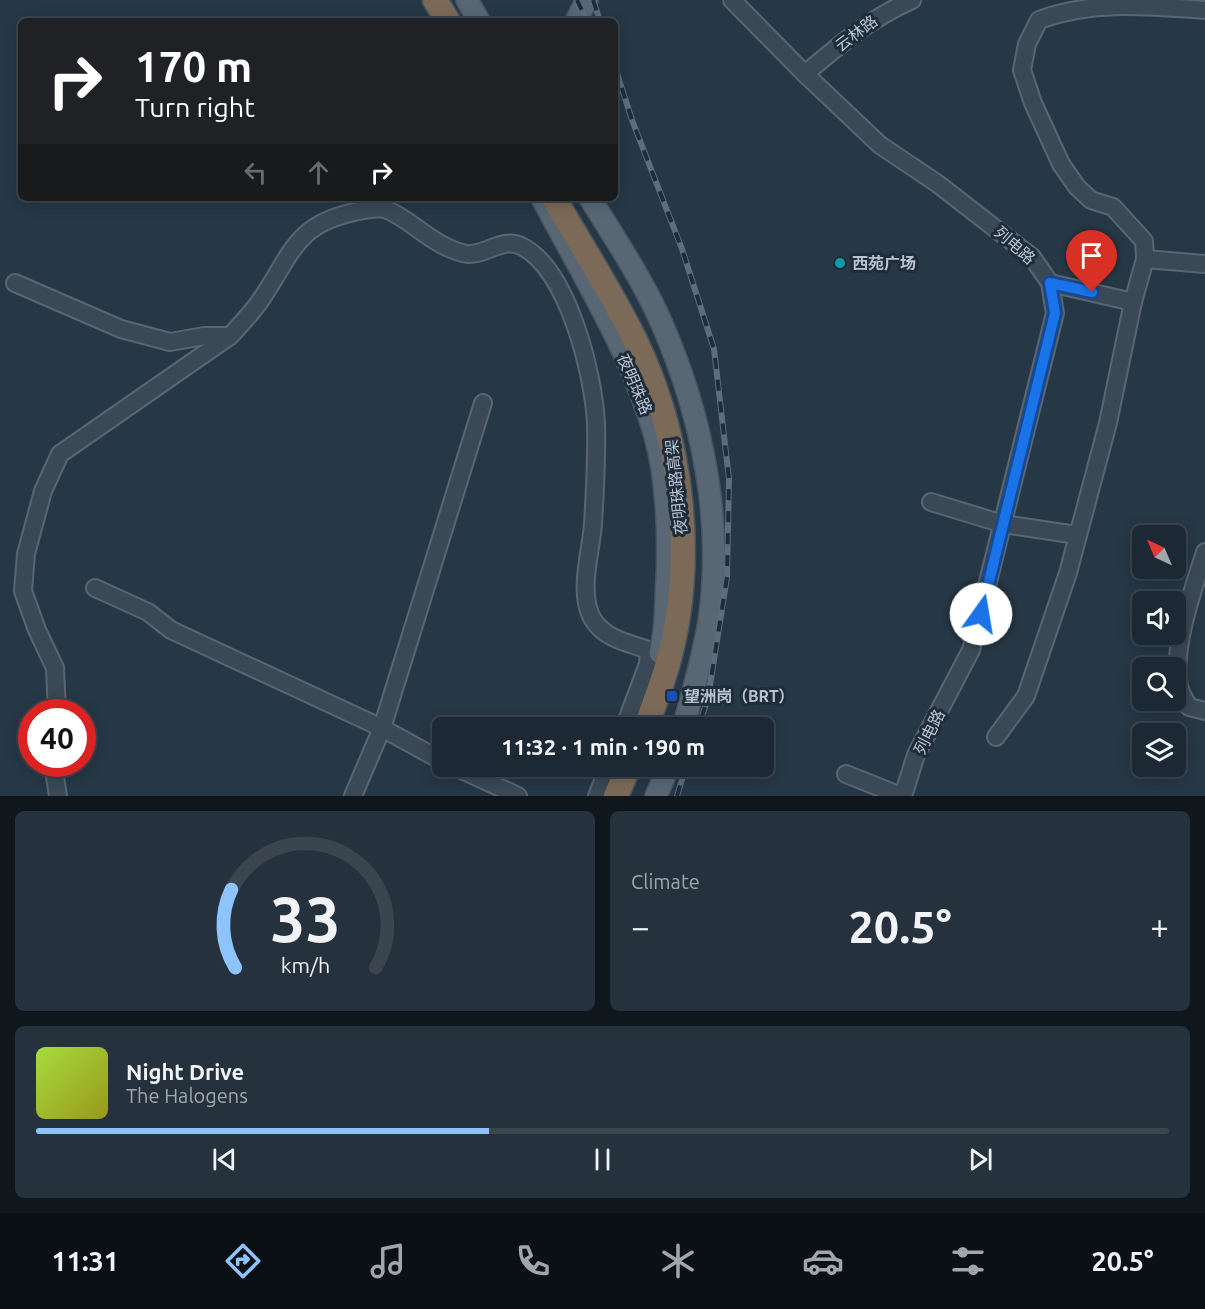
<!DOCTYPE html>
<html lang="en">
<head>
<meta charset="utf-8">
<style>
	body { margin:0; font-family:Ubuntu,"Noto Sans SC",sans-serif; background:#25313c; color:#f1f3f6; height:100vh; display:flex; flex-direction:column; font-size:22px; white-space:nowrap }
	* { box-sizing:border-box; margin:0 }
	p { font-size:20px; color:#a0a6ac }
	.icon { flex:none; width:33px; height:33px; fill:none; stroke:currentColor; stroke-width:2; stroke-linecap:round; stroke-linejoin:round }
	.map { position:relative; height:796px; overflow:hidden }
	.details { display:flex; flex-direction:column; gap:15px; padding:15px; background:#0f171d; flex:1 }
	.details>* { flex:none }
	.hud { position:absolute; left:18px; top:18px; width:600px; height:183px; border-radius:9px; box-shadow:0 3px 15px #0003,0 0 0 2px #3a454f; background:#202124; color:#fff; overflow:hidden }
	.needle { width:39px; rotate:316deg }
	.tools { position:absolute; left:1132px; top:525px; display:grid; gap:12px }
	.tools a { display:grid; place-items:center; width:54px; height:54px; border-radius:9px; background:#1c2934; box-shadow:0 3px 15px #0003,0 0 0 2px #3a454f; font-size:30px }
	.speed { position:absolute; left:18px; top:699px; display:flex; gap:12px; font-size:30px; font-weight:700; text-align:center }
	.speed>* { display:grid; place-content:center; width:78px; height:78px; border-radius:50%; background:#1c2934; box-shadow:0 3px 15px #0003,0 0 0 2px #3a454f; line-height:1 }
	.speed .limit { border:9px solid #d22; background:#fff; color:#111 }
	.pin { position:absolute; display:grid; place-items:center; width:51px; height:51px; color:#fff; margin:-62px -26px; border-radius:50% 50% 50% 0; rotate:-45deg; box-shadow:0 0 6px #0007 }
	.pin .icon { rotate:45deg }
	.me { position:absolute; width:66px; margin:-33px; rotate:13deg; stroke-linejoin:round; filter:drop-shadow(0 0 4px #0008) }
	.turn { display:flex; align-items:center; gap:21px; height:126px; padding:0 18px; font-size:27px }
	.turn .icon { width:78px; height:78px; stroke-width:2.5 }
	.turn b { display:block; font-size:42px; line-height:51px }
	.lanes { display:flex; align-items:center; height:57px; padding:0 18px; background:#0003; justify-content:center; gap:30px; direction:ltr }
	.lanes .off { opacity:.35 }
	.big { font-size:45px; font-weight:700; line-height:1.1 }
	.details .widget { flex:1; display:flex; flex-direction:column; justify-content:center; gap:9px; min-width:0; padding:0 21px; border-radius:9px; background:#25313c }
	.details .dial { align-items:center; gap:0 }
	.dial svg { height:156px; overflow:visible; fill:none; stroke:#3a454f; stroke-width:7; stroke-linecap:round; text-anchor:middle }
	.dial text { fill:#f1f3f6; stroke:none }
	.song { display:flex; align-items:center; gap:18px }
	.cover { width:72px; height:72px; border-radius:9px; background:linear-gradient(135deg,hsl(80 70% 55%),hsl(60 70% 35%)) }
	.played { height:6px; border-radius:3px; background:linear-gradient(90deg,#8ec4fe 40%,#3a454f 40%) }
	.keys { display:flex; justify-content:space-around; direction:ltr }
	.heat { display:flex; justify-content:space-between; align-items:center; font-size:33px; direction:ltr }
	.details .tiles { flex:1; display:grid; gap:15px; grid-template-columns:1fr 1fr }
	.widget:last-child { grid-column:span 2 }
	.trip { position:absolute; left:432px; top:717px; width:342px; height:60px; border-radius:9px; background:#1c2934; box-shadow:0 3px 15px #0003,0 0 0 2px #3a454f; font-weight:700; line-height:60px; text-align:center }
	.tabs { display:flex; height:96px; justify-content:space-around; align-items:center; background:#0b1015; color:#a0a6ac }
	.tabs .icon { width:42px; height:42px }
	.tabs .on { color:#8ec4fe }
	.tabs b { font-size:27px; color:#f1f3f6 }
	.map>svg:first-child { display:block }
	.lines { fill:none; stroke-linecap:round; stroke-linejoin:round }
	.minor-casing { stroke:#596672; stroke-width:20 }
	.major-casing { stroke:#475461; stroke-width:24 }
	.highway-casing { stroke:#455360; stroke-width:27 }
	.minor { stroke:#3b4855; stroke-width:16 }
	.major { stroke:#596775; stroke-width:21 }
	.highway { stroke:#7b6a57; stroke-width:24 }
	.rail-casing { stroke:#5d6d7c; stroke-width:6 }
	.rail { stroke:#1f2d3b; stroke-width:4; stroke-dasharray:11; stroke-linecap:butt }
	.route-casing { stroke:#114b97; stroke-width:15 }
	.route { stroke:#1a73e8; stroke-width:10 }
	.culture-dot { fill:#0f9aa8; stroke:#1f2d3b; stroke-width:2 }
	.transit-dot { fill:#1a4fb4; stroke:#1f2d3b; stroke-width:2 }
	.labels { text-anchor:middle; stroke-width:6; stroke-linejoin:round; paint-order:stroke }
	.street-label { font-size:16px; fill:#b9c3ce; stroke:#1f2d3b }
	.poi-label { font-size:16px; font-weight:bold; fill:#b9c3ce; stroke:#1f2d3b; text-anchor:start }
</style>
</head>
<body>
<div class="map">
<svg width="1205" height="796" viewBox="0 0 1205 796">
	<rect width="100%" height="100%" fill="#263746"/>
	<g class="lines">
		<!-- minor casing -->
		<g class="minor-casing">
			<g id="minor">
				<path d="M732,0L805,74L880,145L938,184L1032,257L1050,283L1055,313L971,650L916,755L903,796"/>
				<path d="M805,74C839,45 871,18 912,0"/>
				<path d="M1145,259L1205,264"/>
				<path d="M15,283L121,329L170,342L204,336H230C241,324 253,312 262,298C292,254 295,225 354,212C363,210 376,207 385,209C409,218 427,240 451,249C456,251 464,254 468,254C486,255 503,237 521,246C568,268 594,376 596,424C597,457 595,491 593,524C591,552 578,592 592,618C604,639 628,643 649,650L648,664L624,728"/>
				<path d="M1050,283L1133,302"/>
				<path d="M931,502L1003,524L1077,535"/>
				<path d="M1205,552C1193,591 1172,645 1179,686C1180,693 1186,701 1189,707L1205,711"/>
				<path d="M95,588L148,612L171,630L382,728L442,761"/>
				<path d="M57,712L55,668L37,630L23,591L26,554L43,491L60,454L230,336"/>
				<path d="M996,737L1026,696L1068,573L1108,423L1133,302L1145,259L1144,241L1113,207L1091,200L1077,187L1061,164L1033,103L1022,70L1027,44L1039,20C1092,0 1148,6 1205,10"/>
				<path d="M53,764L58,796"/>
				<path d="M453,766L518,796"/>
				<path d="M846,774L901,796"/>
				<path d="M353,796L382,728L483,403"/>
				<path d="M597,796L609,766"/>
			</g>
		</g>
		<!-- major casing -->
		<g class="major-casing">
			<g id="major">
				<path d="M467,0L479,21"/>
				<path d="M576,21L587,0"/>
				<path d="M542,198C582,274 631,352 655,436C667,478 669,536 667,580C665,604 667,630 660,653"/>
				<path d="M590,198C615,239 643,280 662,324C702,416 724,521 709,621C703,657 693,692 683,728"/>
				<path d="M656,796L669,766"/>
			</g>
		</g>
		<!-- highway casing -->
		<g class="highway-casing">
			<g id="highway">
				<path d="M435,0L448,21"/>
				<path d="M554,198C581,245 611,291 635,340C682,438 697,557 668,663C662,685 653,706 646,728"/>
				<path d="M616,796L629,766"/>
			</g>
		</g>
		<!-- minor -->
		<use href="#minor" class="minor"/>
		<!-- major -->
		<use href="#major" class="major"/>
		<!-- highway -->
		<use href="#highway" class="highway"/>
		<!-- rail casing -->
		<g class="rail-casing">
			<g id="rail">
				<path d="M577,0L587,21"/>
				<path d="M593,0L600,21"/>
				<path d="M615,67L632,120L682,249L714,349L729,479L727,577L708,698L698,728"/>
				<path d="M677,796L686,766"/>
			</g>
		</g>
		<!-- rail -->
		<use href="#rail" class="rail"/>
	</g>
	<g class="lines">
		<!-- route casing -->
		<g class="route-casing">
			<path id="route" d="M981,614L1055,313L1050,283L1092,292"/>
		</g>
		<!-- route -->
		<use href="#route" class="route"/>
	</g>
	<!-- markers -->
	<circle class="culture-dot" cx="840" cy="263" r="6"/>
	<rect class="transit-dot" x="666" y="690" width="12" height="12" rx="3"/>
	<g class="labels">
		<!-- street labels -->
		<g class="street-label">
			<text transform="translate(856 33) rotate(-37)" y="6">云林路</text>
			<text transform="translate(1015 245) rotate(41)" y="6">列电路</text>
			<text transform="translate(635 384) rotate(67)" y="6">夜明珠路</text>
			<text transform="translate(676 487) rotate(-96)" y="6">夜明珠路高架</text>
			<text transform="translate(929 732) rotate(-63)" y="6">列电路</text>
		</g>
		<!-- poi labels -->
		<g class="poi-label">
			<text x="852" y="269">西苑广场</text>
			<text x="684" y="702">望洲岗（BRT）</text>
		</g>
	</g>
</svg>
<div class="tools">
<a><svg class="needle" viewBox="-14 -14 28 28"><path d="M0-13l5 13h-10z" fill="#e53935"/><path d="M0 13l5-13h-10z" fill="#a0a6ac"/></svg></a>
<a><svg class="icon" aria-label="sound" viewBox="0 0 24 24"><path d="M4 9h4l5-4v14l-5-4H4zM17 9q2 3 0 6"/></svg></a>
<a><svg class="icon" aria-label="search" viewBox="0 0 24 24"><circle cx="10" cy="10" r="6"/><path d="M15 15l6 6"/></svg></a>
<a><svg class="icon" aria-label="layers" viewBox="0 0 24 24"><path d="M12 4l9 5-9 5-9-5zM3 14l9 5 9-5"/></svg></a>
</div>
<div class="speed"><div class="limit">40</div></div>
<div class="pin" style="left:1092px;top:292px;background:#d93025"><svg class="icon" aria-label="arrive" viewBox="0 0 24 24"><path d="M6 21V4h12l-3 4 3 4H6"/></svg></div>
<svg class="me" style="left:981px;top:614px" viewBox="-20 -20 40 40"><circle r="19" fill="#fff"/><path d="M0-13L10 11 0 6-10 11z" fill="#1a73e8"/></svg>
<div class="trip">11:32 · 1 min · 190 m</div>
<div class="hud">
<div class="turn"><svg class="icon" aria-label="right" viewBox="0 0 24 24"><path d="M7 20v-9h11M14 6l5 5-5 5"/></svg><div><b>170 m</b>Turn right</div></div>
<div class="lanes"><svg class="icon off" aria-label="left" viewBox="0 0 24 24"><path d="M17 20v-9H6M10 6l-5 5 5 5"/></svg><svg class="icon off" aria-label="ahead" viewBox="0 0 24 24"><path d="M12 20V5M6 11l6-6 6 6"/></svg><svg class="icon" aria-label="right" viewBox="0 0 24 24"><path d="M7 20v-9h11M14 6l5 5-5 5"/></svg></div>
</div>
</div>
<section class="details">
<div class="tiles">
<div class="widget dial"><svg viewBox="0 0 100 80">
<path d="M14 69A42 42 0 1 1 86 69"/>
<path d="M14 69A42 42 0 0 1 12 29" stroke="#8ec4fe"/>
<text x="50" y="56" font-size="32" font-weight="700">33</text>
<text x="50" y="72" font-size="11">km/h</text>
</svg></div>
<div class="widget"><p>Climate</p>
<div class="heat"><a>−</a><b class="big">20.5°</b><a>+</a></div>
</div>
<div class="widget">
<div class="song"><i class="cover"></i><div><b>Night Drive</b><p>The Halogens</p></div></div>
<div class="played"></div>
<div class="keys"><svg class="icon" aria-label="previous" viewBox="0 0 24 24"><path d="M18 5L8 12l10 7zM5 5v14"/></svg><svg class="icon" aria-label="pause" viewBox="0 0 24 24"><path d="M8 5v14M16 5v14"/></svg><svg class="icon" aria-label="next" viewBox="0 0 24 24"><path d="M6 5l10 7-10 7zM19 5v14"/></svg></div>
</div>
</div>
</section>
<nav class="tabs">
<b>11:31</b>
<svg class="icon on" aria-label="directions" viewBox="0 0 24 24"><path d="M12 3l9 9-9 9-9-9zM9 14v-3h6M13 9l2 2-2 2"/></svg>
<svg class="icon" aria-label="music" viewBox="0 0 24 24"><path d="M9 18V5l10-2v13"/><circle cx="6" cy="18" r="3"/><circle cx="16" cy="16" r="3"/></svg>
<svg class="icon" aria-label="phone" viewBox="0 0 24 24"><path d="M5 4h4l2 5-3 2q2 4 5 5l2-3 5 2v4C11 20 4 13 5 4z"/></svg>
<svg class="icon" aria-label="climate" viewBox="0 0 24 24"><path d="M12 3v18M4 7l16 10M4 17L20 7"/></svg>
<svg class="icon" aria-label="car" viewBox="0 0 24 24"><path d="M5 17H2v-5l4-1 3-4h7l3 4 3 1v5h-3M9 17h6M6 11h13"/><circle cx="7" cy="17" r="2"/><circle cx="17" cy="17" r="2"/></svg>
<svg class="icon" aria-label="filters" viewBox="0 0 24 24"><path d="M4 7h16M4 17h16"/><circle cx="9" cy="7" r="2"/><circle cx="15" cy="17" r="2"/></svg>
<b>20.5°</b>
</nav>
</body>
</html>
